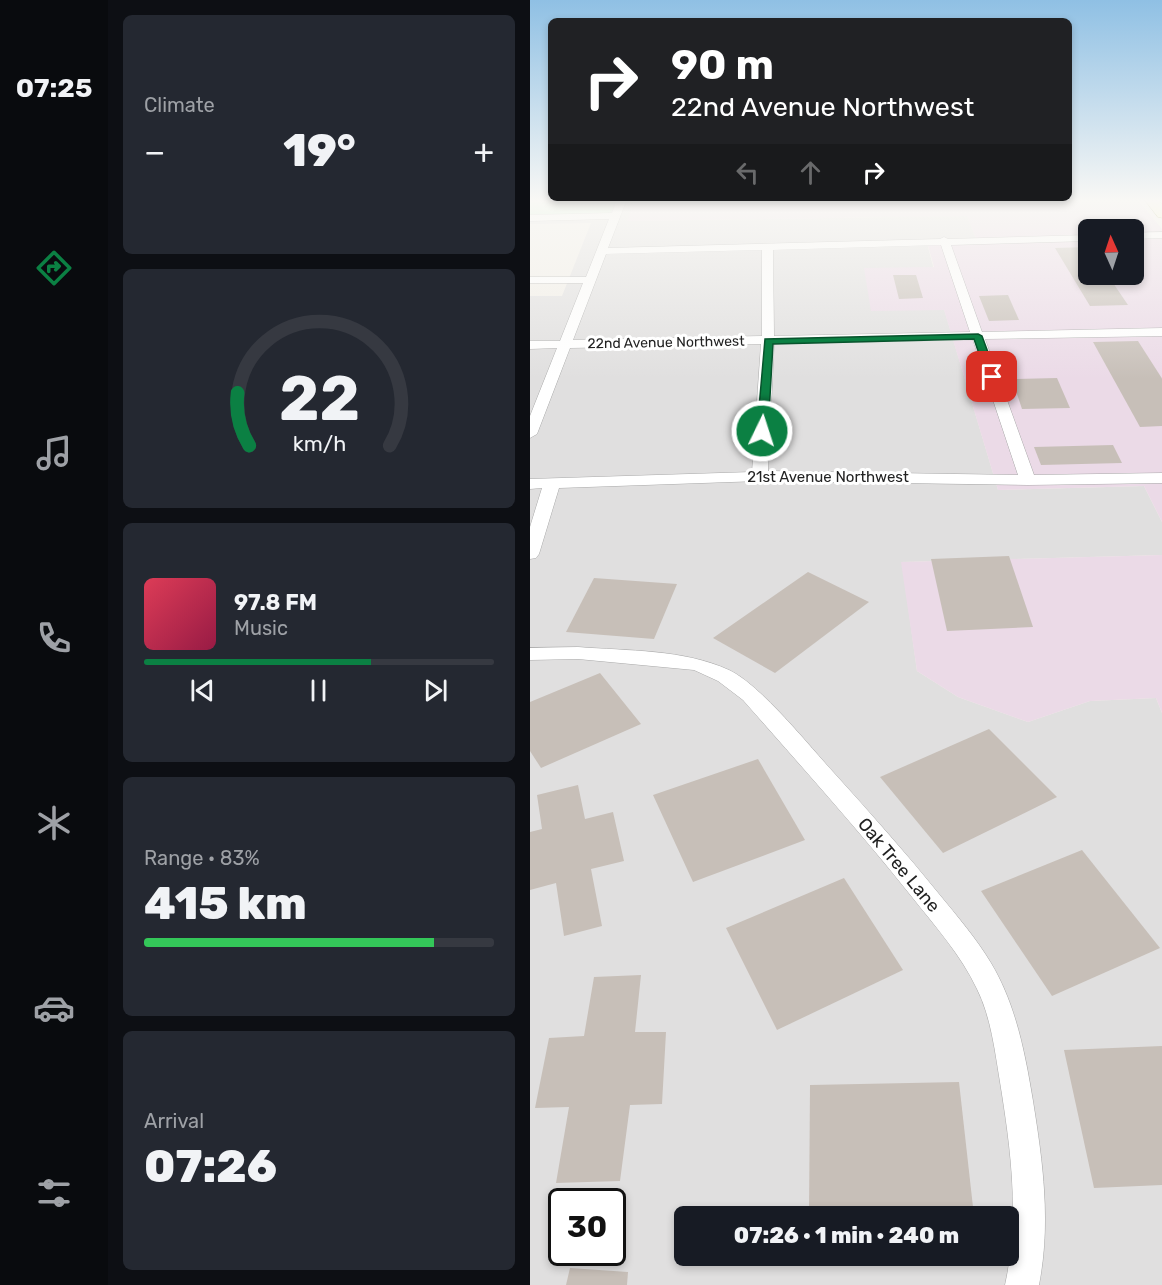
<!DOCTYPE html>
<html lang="en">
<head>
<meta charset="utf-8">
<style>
	body { margin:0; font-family:Rubik,sans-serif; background:#242831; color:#f1f3f6; height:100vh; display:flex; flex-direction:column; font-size:22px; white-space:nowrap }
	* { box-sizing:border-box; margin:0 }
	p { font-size:20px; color:#9ea1a6 }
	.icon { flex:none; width:33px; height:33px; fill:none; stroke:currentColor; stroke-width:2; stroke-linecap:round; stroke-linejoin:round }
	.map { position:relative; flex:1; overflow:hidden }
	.sheet { display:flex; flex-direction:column; gap:15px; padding:15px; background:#0d0f14; width:422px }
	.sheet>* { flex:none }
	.top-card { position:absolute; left:18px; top:18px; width:524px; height:183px; border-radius:9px; box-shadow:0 3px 9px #0003; background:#202124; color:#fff; overflow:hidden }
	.needle { width:39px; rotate:357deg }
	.fabs { position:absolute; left:548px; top:219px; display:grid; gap:12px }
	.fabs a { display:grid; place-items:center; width:66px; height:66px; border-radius:9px; background:#171b24; box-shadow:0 3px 9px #0003; font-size:30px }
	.speed { position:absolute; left:18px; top:1188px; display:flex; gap:12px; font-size:30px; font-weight:700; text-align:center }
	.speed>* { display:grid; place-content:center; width:78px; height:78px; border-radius:50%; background:#171b24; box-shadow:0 3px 9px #0003; line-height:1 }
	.speed .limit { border:3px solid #111; border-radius:9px; background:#fff; color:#111 }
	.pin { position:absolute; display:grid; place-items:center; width:51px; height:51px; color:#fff; margin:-26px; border-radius:12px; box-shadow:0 3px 9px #0006 }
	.me { position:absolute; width:66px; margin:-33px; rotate:4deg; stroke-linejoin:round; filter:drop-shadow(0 0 4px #0008) }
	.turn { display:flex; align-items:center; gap:21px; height:126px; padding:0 24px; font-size:27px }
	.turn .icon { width:78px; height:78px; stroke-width:2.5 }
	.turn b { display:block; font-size:42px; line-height:51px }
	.lanes { display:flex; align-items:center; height:57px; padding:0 24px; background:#0003; justify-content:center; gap:30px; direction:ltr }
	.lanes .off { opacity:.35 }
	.big { font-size:45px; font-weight:800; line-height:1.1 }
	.sheet .widget { flex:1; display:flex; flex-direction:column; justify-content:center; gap:9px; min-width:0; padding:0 21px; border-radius:9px; background:#242831 }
	.sheet .dial { align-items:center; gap:0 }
	.dial svg { height:156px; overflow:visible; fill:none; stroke:#363941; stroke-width:7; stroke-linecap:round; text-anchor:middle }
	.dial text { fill:#f1f3f6; stroke:none }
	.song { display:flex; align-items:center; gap:18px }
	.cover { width:72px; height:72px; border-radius:9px; background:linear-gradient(135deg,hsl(350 70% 55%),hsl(340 70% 35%)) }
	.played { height:6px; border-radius:3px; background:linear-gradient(90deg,#0b8043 65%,#363941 65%) }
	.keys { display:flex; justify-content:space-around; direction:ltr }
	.heat { display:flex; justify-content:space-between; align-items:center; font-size:33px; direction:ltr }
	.charge { height:9px; border-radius:4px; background:linear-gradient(90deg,#34c759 83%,#363941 0) }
	.trip { position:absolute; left:144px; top:1206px; width:345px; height:60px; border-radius:9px; background:#171b24; box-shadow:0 3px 9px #0003; font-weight:800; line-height:60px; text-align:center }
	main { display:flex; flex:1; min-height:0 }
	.tabs { display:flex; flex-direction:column; width:108px; justify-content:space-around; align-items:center; background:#090b0e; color:#9ea1a6 }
	.tabs .icon { width:42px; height:42px }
	.tabs .current { color:#0b8043 }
	.tabs b { font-size:27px; color:#f1f3f6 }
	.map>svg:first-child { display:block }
	.residential { fill:#e0dfdf; fill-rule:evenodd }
	.industrial { fill:#ebdae7; fill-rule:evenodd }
	.park { fill:#c7facd }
	.building { fill:#c7bfb8 }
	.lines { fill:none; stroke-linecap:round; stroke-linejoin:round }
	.street-casing { stroke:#a9a9a9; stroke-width:1 }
	.secondary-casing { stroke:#6b7c05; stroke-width:1 }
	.street { fill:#fff; fill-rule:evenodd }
	.secondary { fill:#f5fabe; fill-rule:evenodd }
	.route { fill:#0b8043; stroke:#07532c; stroke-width:1.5 }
	.labels { text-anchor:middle; stroke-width:6; stroke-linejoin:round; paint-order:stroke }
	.far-street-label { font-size:14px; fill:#222; stroke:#fff }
	.street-label { font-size:15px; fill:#222; stroke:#fff }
	.near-street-label { font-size:18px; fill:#222; stroke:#fff }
</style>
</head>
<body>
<main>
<nav class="tabs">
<b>07:25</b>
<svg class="icon current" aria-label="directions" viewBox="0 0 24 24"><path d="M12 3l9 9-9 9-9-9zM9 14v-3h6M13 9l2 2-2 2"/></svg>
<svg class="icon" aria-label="music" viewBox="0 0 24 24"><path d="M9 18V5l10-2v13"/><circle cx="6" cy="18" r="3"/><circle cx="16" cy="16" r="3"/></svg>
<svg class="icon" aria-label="phone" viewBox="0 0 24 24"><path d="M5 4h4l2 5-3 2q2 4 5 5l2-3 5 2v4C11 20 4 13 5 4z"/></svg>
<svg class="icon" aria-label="climate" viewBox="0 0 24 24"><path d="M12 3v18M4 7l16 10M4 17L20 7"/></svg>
<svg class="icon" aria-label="car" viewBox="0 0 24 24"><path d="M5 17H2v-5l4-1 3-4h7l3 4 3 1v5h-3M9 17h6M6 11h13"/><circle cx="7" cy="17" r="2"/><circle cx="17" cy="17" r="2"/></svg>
<svg class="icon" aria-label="filters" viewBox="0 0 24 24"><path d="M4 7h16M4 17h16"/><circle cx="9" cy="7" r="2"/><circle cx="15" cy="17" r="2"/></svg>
</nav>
<section class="sheet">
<div class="widget"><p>Climate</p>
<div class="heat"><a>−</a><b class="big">19°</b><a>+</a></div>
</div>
<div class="widget dial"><svg viewBox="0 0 100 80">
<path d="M14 69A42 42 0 1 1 86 69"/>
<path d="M14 69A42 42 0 0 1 8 42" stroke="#0b8043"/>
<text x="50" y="56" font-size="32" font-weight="700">22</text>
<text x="50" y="72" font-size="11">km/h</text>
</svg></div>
<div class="widget">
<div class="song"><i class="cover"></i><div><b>97.8 FM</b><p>Music</p></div></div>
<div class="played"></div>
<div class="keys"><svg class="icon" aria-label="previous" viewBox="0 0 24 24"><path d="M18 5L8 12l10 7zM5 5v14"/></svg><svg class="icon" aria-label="pause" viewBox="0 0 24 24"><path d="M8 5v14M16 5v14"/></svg><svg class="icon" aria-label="next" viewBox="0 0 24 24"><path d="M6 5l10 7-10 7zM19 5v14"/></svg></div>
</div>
<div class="widget"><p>Range · 83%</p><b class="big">415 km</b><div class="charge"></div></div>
<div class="widget"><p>Arrival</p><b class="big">07:26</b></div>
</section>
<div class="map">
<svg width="633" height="1285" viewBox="0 0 633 1285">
	<rect width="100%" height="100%" fill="#f2efe8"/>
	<!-- residential -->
	<path class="residential" d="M0,199H105L98,221L437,216L447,241L397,243L414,309L468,490L614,486L632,522V555L372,562L387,671L428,697L498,722L560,701L626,698L632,713V1285H0V296H32L61,223L0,224ZM32,1202H82V1252H32ZM154,1216H478V1256H154Z"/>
	<!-- industrial -->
	<g class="industrial">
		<path d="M105,199H607L632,229V522L614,486L468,490L414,310L341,311L334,268L404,267L397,242L447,241L437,216L97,221ZM558,230H603V274H558Z"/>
		<path d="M632,555V713L626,698L560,701L498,722L428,697L387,671L371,562Z"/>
	</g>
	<!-- park -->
	<path class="park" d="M0,199H86L80,214L0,216Z"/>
	<!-- building -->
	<g class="building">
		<path d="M558,247V274H577L598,305L560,306L525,248Z"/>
		<path d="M363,275H386L393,298L369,299Z"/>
		<path d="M478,295L489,320L459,321L449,296Z"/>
		<path d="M608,341L633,380V426L610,427L563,342Z"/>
		<path d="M527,378L540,408L492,409L482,379Z"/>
		<path d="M583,445L592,463L511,465L504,447Z"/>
		<path d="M479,556L503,627L417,631L401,559Z"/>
		<path d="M278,572L339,602L245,673L183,638Z"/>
		<path d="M64,578L147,584L124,639L36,632Z"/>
		<path d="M70,673L111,724L11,768L0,751V702Z"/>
		<path d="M459,729L527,797L413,853L350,777Z"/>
		<path d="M228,759L275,840L163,882L123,795Z"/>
		<path d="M48,785L55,819L83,812L94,861L61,869L72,926L34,936L26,883L0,890V832L12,829L7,795Z"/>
		<path d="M552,850L630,948L522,996L451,891Z"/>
		<path d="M314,878L373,970L247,1030L196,928Z"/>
		<path d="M111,975L105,1032H136L132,1104L100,1105L90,1181L26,1183L39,1107L5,1108L19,1038L54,1036L64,977Z"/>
		<path d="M633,1046V1185L564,1188L534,1050Z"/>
		<path d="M429,1082L444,1216H279L280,1085Z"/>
		<path d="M40,1268L98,1272L97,1285H36Z"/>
	</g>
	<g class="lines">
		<!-- street casing -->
		<g class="street-casing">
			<g id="street">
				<path d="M87,199H97L78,248L410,239L414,237L418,239L558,235V241L421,245L452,332L633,328V336L455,339L504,475L633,473V483L498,485L230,481L29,488L9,554L6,558L0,559V527L12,488L0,489V479L222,472L231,344L40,348L7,434L0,438V416L27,348L0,349V341H30L53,283H0V277H56L79,219L0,221V215L82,213ZM411,245L440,332L244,336L243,250ZM232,250V336L43,340L76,254ZM443,340L488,475L238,471L244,344Z"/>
				<path d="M633,232V238L603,239V233Z"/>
				<path d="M48,647C98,651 153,649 199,670C231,685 280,747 305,774C341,814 376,853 409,894C427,916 446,938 461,963C486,1005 495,1053 503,1101C513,1163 521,1223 509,1285H475C490,1217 481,1150 470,1082C465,1052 461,1017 447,989C431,955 405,926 382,897C328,829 270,765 213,700L188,681L164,670L48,659L0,660V648Z"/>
			</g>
		</g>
		<!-- secondary casing -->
		<g class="secondary-casing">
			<path id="secondary" d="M614,199H627L633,205V218L628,217Z"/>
		</g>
		<!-- street -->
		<use href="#street" class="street"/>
		<!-- secondary -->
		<use href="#secondary" class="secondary"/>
	</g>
	<!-- sky -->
	<linearGradient id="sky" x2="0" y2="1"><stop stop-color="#8fc0e4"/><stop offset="0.53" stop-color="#f9f8f5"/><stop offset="1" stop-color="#f9f8f5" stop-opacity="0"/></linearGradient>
	<rect width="633" height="379" fill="url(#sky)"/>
	<!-- route -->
	<path class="route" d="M448,334L452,336L467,377L465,379L457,377L444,339L243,344L238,431L232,434L227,431L235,339Z"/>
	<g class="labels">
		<!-- far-street labels -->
		<g class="far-street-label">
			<text transform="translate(136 342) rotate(-1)" y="5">22nd Avenue Northwest</text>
		</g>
		<!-- street labels -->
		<g class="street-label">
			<text x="298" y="482">21st Avenue Northwest</text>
		</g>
		<!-- near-street labels -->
		<g class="near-street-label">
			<text transform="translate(369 865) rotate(50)" y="6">Oak Tree Lane</text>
		</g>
	</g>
</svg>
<div class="fabs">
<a><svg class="needle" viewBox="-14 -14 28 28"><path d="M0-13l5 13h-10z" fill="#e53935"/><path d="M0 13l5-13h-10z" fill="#9ea1a6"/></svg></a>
</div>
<div class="speed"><div class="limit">30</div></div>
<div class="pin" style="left:462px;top:377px;background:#d93025"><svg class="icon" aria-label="arrive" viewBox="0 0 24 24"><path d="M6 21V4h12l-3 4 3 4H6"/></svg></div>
<svg class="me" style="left:232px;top:431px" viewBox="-20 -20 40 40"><circle r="17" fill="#0b8043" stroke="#fff" stroke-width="3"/><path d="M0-11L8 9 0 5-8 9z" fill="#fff"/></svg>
<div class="trip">07:26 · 1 min · 240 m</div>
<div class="top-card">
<div class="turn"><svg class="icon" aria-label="right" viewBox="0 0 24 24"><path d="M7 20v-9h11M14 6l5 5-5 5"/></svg><div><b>90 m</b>22nd Avenue Northwest</div></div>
<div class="lanes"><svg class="icon off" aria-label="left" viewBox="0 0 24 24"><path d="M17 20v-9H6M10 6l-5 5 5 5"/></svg><svg class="icon off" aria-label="ahead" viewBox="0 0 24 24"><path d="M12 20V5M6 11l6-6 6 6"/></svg><svg class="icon" aria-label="right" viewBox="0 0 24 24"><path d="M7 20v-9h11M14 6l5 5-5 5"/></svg></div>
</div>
</div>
</main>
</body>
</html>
